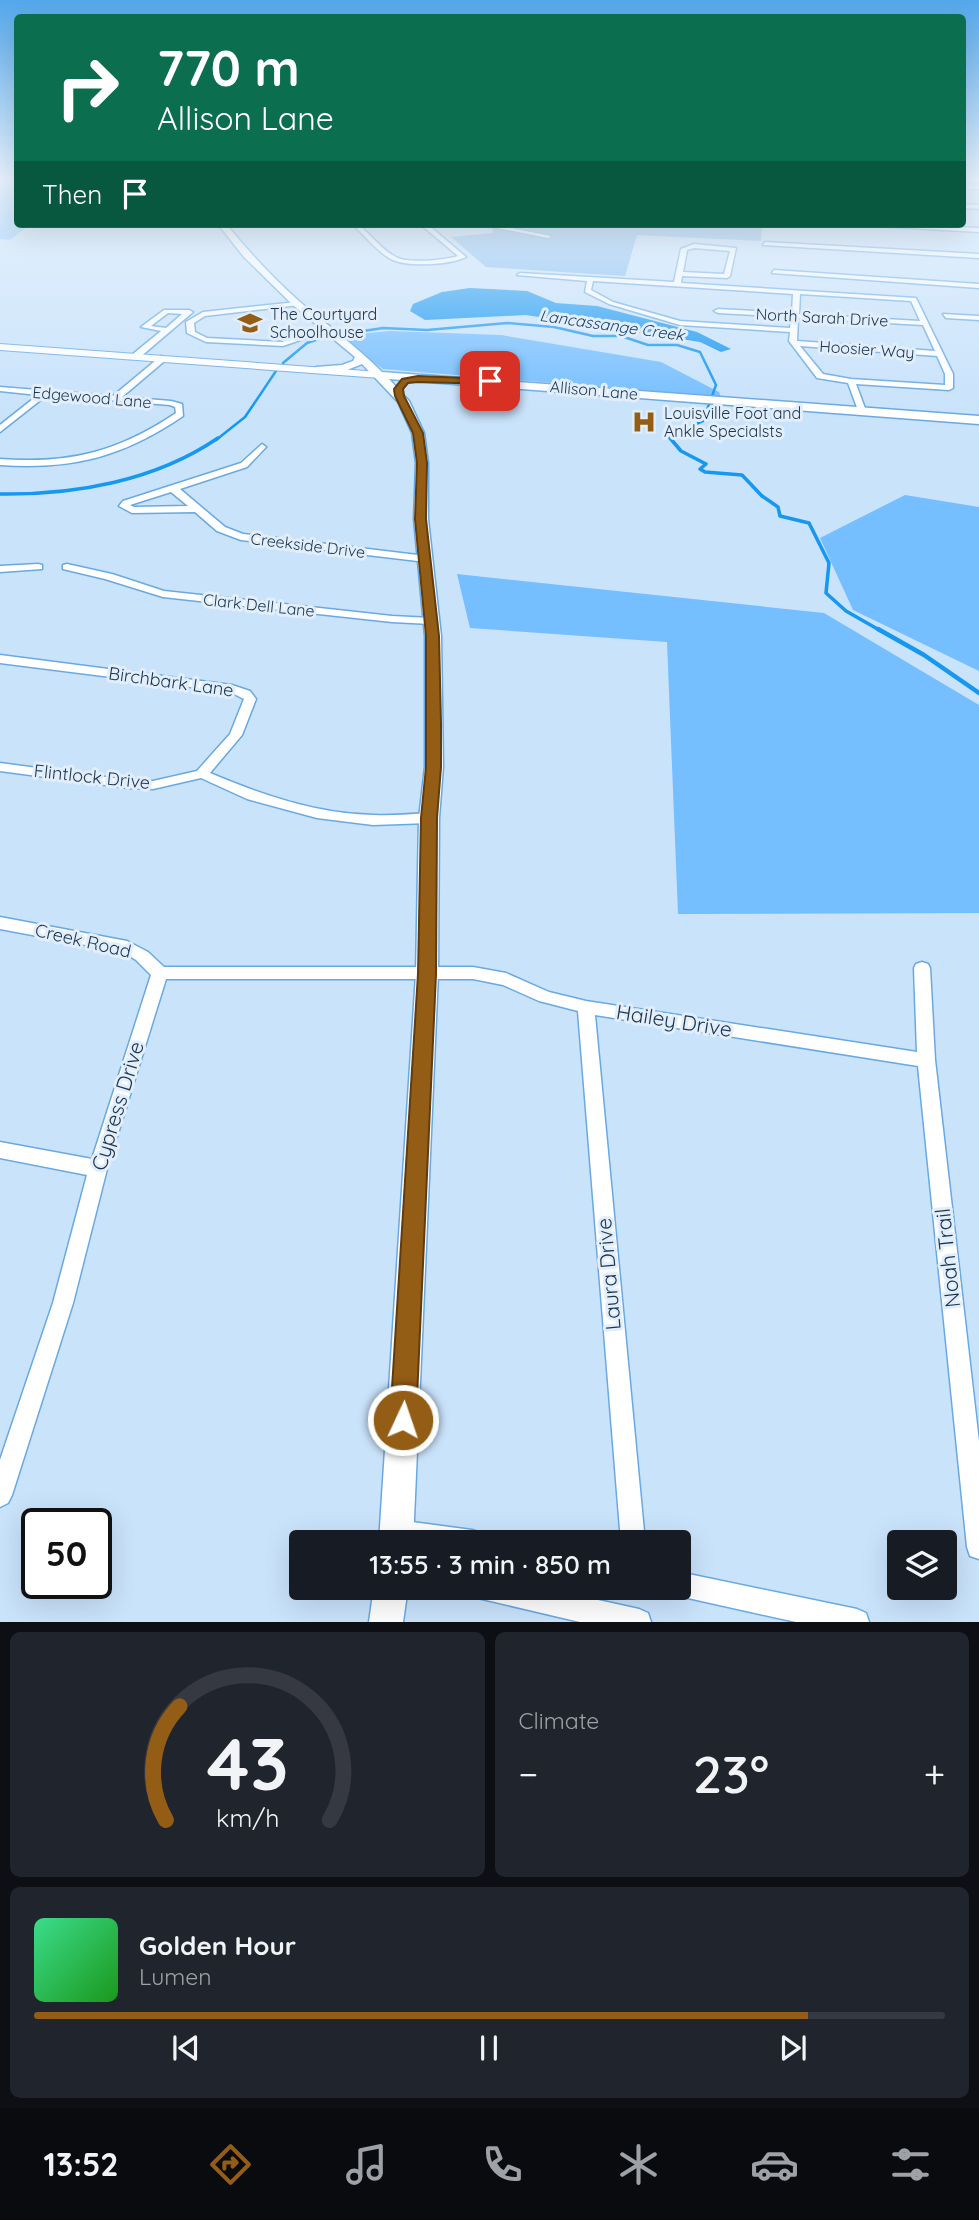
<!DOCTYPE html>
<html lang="en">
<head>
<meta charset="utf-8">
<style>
	body { margin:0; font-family:Quicksand,sans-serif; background:#20242c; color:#f1f3f6; height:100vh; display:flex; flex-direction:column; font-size:26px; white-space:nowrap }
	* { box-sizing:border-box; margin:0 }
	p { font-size:23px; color:#9ea1a6 }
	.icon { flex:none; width:38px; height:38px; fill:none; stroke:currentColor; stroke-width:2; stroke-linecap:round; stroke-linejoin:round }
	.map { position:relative; height:1622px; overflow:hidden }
	.panel { display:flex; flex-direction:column; gap:10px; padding:10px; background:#0d0f14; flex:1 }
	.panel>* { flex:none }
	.guide { position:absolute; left:14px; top:14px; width:952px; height:214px; border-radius:7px; box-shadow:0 7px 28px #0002; background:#0b6e4f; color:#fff; overflow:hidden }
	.fabs { position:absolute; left:887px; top:1530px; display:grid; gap:14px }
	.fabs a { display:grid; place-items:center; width:70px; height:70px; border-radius:7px; background:#171b24; box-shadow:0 7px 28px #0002; font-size:35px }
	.speed { position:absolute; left:21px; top:1508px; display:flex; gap:14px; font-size:35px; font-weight:700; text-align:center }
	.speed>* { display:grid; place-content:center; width:91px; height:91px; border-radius:50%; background:#171b24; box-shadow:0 7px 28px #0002; line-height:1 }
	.speed .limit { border:4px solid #111; border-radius:10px; background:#fff; color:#111 }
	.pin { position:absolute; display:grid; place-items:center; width:60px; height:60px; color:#fff; margin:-30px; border-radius:14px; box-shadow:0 4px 10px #0006 }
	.me { position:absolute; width:77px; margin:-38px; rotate:3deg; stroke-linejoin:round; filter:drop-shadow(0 0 5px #0008) }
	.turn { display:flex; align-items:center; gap:24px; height:147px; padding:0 28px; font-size:32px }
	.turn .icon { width:91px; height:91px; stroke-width:2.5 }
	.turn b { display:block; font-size:49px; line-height:60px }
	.then { display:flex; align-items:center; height:66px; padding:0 28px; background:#0003; gap:14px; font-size:26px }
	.big { font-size:52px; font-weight:600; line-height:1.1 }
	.panel .card { flex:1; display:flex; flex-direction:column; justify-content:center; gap:10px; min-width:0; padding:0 24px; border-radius:10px; background:#20242c }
	.panel .dial { align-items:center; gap:0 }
	.dial svg { height:182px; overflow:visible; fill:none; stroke:#363941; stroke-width:7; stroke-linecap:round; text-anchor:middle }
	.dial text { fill:#f1f3f6; stroke:none }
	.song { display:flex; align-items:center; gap:21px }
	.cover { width:84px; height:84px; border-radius:10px; background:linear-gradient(135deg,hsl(150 70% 55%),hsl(120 70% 35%)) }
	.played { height:7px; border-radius:4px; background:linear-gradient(90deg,#945d15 85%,#363941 85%) }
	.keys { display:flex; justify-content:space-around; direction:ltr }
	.heat { display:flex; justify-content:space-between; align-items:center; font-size:38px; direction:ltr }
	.panel .tiles { flex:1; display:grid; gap:10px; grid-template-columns:1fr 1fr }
	.card:last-child { grid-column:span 2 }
	.trip { position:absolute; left:289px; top:1530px; width:402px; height:70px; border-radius:7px; background:#171b24; box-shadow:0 7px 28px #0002; font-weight:600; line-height:70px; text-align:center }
	.tabs { display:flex; height:112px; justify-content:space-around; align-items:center; background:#090b0e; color:#9ea1a6 }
	.tabs .icon { width:49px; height:49px }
	.tabs .selected { color:#945d15 }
	.tabs b { font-size:32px; color:#f1f3f6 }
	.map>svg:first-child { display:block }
	.green { fill:#75beff }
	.forest { fill:#7bb7ee }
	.water { fill:#1697f1 }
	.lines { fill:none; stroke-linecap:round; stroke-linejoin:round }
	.stream-far2 { stroke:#1697f1; stroke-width:2.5 }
	.stream-far1 { stroke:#1697f1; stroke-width:3.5 }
	.stream { stroke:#1697f1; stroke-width:4.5 }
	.minor-casing { stroke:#69a9e3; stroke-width:3 }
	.tertiary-casing { stroke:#69a9e3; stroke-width:2 }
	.secondary-casing { stroke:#69a9e3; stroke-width:3 }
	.minor { fill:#fff; fill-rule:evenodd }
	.tertiary { fill:#fff; fill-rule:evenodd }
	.secondary { fill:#fff; fill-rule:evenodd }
	.route { fill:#945d15; stroke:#603c0e; stroke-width:2 }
	.labels { text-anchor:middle; stroke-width:6; stroke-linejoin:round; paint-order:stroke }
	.far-poi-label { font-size:16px; fill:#1a354d; stroke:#e2eefb; text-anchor:start }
	.far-street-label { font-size:16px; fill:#1a354d; stroke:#e2eefb }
	.far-water-label { font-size:16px; font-style:italic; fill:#164267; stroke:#e2eefb }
	.street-label { font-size:18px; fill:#1a354d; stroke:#e2eefb }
	.near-street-label { font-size:21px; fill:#1a354d; stroke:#e2eefb }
</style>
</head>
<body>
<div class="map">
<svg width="979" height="1622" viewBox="0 0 979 1622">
	<rect width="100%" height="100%" fill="#c9e3fb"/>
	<!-- green -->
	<g class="green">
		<path d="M0,180H17L18,224H31L10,240L0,239Z"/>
		<path d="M390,331L501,335L661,362L719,392L721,397L383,369L337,336Z"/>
		<path d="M905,495L979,507V671L853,610L820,538Z"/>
		<path d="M457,574L824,613L979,705V913L678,914L667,642L470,628Z"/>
	</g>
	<!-- forest -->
	<path class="forest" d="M492,224H762L761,241L637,235L625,276L486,267L451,237L493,233Z"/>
	<!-- water -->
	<path class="water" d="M470,288L527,291L556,303L597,306L697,332L731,349L721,352L700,342L526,315L425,320L410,311L413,304L442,292Z"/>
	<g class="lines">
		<!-- stream-far2 -->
		<g class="stream-far2">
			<path d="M344,334L383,328L427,330L507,323L554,327L593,336H621L648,345H677L700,352L716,385L703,421L673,434L672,440"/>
			<path d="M283,363L307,343L325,337"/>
			<path d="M216,440L245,417L276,371"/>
		</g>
		<!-- stream-far1 -->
		<g class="stream-far1">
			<path d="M670,438L681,451L706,464L700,469L705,472L742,475L762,496L778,507L780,516L809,523L829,563L826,593L846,611L881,631"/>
			<path d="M0,494C75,495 155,481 218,438"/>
		</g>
		<!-- stream -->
		<path class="stream" d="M878,629L924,655L979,693"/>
		<!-- minor casing -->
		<g class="minor-casing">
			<g id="minor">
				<rect x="962" y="185" width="17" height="4"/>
				<path d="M962,204L979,205V209L962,208Z"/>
				<path d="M358,224H368L361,227C372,236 383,251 396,257C408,264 445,260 458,256L420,224H427L466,257C451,265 404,268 389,258C376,250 366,237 355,227Z"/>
				<path d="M477,224H490L551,236L548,238Z"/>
				<path d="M873,224L979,228V232L876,226Z"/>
				<path d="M765,242L979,254V258L763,245Z"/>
				<path d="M694,244L736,248L730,276L727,278L682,276L681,283L916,298L953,374V388L949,390L856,384L866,411L859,413L848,383L817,378L789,341L790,332L680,325L609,304L585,292L587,281L517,275L520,273L674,282L681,249ZM694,248L730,251L724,274L683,272L687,250ZM593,281L793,294L792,313L718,309L714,311L718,313L791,317L790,328L680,321L613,302L591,290ZM800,294L911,301L920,321L799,314ZM798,318L923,325L935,351L797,341ZM800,346L937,356L945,374V385L851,379L823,374Z"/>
				<path d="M774,270L979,284V288L772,273Z"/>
				<path d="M297,302L299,305L205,316L194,323L195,332L207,338L282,342L323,326H329V330L283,346L206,342L187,333L186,322L203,312Z"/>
				<path d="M164,310H189L193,312L139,358H133V354L161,331L141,327ZM168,313L182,314L166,328L151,326Z"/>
				<path d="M943,314L979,316V320L946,318Z"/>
				<path d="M161,356L168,358L122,397L171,401L182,404L183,416C123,457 72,470 0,465V459C70,464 118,452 176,413L175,407L170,405L47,395L0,432V425L38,395L0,391V387L113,396Z"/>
				<path d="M262,444L266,447L247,467L180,489L225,527L243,534L426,556L431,559L426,562L241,540L217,531L195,512L132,513L119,506L123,501L241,463ZM171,492L188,506L134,507L130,505Z"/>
				<path d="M38,564L42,565V569L0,572V566Z"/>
				<path d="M67,564L112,574L164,591L392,616L431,618L437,621L431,624L392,622L163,597L105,579L63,569V565Z"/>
				<path d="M0,655L232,685L250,691L256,699L242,735L210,773C262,795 317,814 374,815C392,816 411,814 429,813L436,818L429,823L373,825L317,818L247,799L201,778L153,789L128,788L0,771V763L128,780L153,781L197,771L230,734L244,699L230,692L0,663Z"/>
				<path d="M0,917L127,941L148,952L164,967H473L506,973L549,992L586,1001L917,1052L914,968L916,964L922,962L928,964L930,968L935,1060L979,1442V1559L970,1556L967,1547L918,1066L595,1015L645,1542H621L578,1011L539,1001L503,985L473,979H166L107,1169L73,1303L12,1495L8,1503L0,1507V1460L53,1303L87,1175L0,1158V1142L92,1159L151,975L136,960L123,952L0,929Z"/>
				<path d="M397,1520L472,1530L481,1533L484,1542H391L388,1541L385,1532L388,1523Z"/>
				<path d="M679,1572L857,1609L866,1613L869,1622H796L679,1596L670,1593L668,1587H679Z"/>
				<path d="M470,1587H539L639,1609L648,1613L651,1622H580L482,1599L473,1596Z"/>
			</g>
		</g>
		<!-- tertiary casing -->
		<g class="tertiary-casing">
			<path id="tertiary" d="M0,344L380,372L385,375L380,378L0,350Z"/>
		</g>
		<!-- secondary casing -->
		<g class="secondary-casing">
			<g id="secondary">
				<path d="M218,224H226C249,252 273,278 300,302C328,326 356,346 382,372L979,416V424L389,379L409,401L424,433L428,463V519L441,636L443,767L439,818L438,974L413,1542H379L416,974L419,818L425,767V636L414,519L416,463L412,433L398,402L362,364L342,372L316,371V367L342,365L353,361L355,357L294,306L244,257Z"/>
				<path d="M374,1587H408L403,1622H369Z"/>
			</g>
		</g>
		<!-- minor -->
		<use href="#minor" class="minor"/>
		<!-- tertiary -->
		<use href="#tertiary" class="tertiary"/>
		<!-- secondary -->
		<use href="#secondary" class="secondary"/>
	</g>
	<!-- sky -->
	<linearGradient id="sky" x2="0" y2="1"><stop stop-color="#54a8ec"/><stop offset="0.44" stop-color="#e7f2fd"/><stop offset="1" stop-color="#e7f2fd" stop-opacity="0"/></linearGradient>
	<rect width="979" height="407" fill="url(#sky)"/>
	<!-- route -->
	<path class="route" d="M418,376L490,379L494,381L490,384L418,382L408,383L403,389L404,396L423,433L427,463L426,519L439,636L441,724V767L437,818L436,974L416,1420L412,1430L403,1433L394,1430L390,1420L418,974L421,818L426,767V636L415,519L417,463L413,433L395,396L394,389L402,379Z"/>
	<!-- icons -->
	<defs>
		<g id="school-bare" transform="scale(1.89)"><path d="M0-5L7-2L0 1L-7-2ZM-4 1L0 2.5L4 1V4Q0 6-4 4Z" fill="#945d15" stroke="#e2eefb" stroke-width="2.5" paint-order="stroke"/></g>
		<g id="hospital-bare" transform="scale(1.89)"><path d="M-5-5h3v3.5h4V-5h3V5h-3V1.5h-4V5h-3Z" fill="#945d15" stroke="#e2eefb" stroke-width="2.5" paint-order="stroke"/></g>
	</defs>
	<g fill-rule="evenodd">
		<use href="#school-bare" x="250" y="323"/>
		<use href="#hospital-bare" x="644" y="422"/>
	</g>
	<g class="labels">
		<!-- far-poi labels -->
		<g class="far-poi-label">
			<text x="270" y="320">The Courtyard<tspan x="270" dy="18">Schoolhouse</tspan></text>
			<text x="664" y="419">Louisville Foot and<tspan x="664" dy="18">Ankle Specialsts</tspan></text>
		</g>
		<!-- far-street labels -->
		<g class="far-street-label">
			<text transform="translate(822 317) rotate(3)" y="6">North Sarah Drive</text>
			<text transform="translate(867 349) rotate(4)" y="6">Hoosier Way</text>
			<text transform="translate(594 390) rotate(5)" y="6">Allison Lane</text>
			<text transform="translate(92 397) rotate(5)" y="6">Edgewood Lane</text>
			<text transform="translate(308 545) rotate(7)" y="6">Creekside Drive</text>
			<text transform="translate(259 605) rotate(6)" y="6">Clark Dell Lane</text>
		</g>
		<!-- far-water labels -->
		<g class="far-water-label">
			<text transform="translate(612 325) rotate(8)" y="6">Lancassange Creek</text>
		</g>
		<!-- street labels -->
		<g class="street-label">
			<text transform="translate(171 682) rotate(8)" y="6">Birchbark Lane</text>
			<text transform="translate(92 777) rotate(6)" y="6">Flintlock Drive</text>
			<text transform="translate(83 941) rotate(13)" y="6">Creek Road</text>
		</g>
		<!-- near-street labels -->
		<g class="near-street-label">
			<text transform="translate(674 1021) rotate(9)" y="7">Hailey Drive</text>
			<text transform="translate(118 1106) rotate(-73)" y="7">Cypress Drive</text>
			<text transform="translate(948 1258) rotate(-96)" y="7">Noah Trail</text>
			<text transform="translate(609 1274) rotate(-95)" y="7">Laura Drive</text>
		</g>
	</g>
</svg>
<div class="fabs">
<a><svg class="icon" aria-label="layers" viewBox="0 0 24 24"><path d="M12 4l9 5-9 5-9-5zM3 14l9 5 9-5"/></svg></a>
</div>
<div class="speed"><div class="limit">50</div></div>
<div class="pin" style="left:490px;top:381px;background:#d93025"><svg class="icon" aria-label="arrive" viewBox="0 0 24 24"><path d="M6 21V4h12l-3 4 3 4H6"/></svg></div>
<svg class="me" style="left:403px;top:1420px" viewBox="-20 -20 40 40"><circle r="17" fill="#945d15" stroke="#fff" stroke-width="3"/><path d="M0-11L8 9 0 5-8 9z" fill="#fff"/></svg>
<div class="trip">13:55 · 3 min · 850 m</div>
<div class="guide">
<div class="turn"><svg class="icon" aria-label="right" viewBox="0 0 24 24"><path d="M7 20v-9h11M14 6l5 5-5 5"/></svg><div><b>770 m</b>Allison Lane</div></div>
<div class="then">Then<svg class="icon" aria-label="arrive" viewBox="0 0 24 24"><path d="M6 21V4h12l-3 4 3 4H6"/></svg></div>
</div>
</div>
<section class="panel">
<div class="tiles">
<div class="card dial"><svg viewBox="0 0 100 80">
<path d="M14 69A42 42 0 1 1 86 69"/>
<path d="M14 69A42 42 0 0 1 20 19" stroke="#945d15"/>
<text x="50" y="56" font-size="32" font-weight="700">43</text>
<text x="50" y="72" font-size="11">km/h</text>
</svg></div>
<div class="card"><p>Climate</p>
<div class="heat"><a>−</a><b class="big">23°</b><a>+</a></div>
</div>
<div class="card">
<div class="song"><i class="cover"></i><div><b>Golden Hour</b><p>Lumen</p></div></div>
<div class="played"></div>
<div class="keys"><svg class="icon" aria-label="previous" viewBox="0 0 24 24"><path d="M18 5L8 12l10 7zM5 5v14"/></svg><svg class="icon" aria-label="pause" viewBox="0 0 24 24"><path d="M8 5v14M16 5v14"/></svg><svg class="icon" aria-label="next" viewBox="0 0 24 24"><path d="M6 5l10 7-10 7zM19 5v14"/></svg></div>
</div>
</div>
</section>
<nav class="tabs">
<b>13:52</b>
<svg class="icon selected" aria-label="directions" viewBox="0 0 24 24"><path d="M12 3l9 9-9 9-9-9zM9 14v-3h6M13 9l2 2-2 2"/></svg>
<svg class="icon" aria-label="music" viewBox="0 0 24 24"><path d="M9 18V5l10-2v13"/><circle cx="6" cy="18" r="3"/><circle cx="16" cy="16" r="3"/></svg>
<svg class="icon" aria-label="phone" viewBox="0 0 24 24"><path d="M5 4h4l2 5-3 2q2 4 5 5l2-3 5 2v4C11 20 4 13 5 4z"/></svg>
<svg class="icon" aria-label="climate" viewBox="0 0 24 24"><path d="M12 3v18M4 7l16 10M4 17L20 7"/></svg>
<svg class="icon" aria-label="car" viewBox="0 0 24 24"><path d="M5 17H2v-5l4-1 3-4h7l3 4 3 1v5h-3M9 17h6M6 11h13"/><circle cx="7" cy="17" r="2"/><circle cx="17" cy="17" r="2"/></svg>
<svg class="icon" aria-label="filters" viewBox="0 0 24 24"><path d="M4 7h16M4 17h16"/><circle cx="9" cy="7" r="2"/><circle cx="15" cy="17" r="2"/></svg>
</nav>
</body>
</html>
